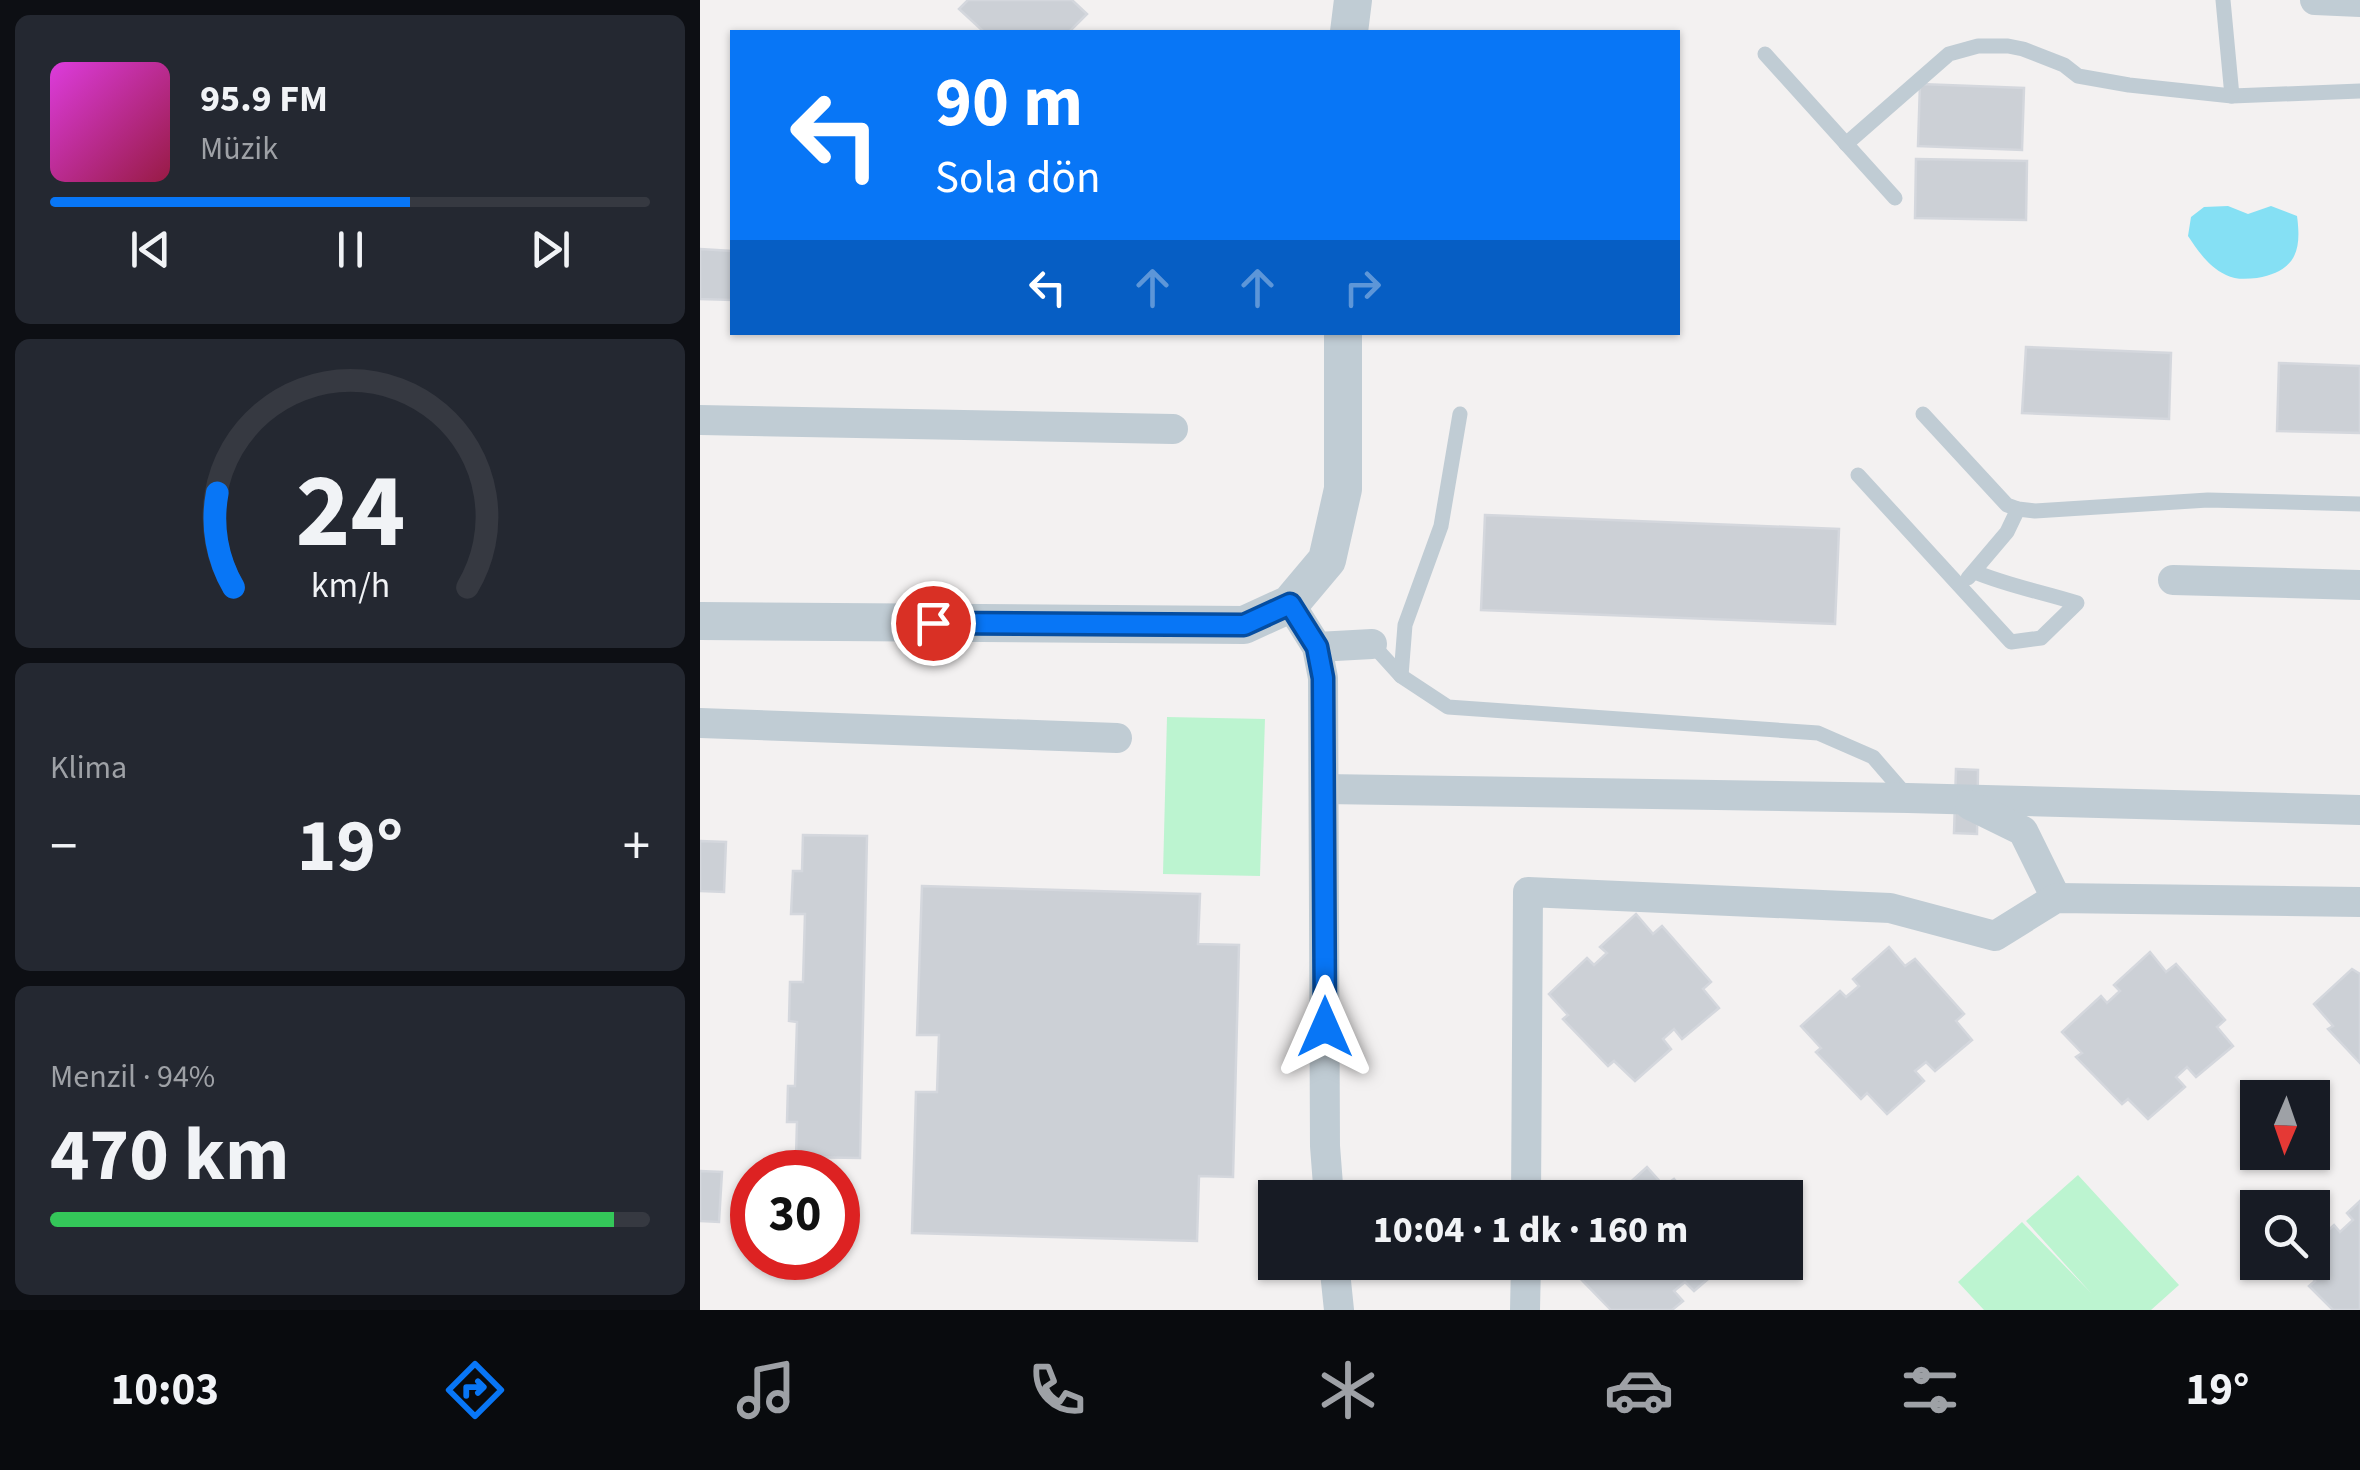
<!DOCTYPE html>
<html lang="tr">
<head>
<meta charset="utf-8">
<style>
	body { margin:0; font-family:"Source Sans 3",sans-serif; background:#242831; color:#f1f3f6; height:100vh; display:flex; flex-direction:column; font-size:38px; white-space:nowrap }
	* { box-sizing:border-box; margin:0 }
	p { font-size:32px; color:#9ea1a6 }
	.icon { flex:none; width:55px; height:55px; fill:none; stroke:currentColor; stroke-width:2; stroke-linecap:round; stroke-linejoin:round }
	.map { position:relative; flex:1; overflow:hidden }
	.details { display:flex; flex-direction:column; gap:15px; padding:15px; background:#0d0f14; width:700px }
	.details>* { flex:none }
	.top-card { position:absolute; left:30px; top:30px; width:950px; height:305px; border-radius:0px; box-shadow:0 2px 8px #0004; background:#0876f6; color:#fff; overflow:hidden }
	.needle { width:65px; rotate:182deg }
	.fabs { position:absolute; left:1540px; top:1080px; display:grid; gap:20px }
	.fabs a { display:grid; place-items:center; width:90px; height:90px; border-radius:0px; background:#171b24; box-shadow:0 2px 8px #0004; font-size:50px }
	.speed { position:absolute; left:30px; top:1150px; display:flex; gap:20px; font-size:50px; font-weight:700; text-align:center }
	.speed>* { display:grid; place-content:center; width:130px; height:130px; border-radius:50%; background:#171b24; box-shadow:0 2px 8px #0004; line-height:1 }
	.speed .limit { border:15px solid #d22; background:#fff; color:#111 }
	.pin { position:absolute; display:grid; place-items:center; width:85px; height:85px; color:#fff; margin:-42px; border:5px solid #fff; border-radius:50%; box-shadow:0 2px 10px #0007 }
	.me { position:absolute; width:110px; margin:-55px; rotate:0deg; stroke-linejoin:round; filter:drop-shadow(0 0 8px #0008) }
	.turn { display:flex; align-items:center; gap:35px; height:210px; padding:0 40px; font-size:45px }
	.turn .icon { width:130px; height:130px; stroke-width:2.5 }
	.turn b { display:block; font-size:70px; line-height:85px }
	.lanes { display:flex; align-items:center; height:95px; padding:0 40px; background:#0003; justify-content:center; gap:50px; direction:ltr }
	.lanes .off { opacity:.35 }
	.big { font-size:75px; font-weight:700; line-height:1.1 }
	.details .card { flex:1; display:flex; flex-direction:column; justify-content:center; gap:15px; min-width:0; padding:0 35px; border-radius:15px; background:#242831 }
	.details .dial { align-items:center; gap:0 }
	.dial svg { height:260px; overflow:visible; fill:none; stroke:#363941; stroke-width:7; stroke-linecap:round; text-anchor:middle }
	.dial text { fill:#f1f3f6; stroke:none }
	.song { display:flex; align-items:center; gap:30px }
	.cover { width:120px; height:120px; border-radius:15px; background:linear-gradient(135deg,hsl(300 70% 55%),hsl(340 70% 35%)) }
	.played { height:10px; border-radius:5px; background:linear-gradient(90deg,#0876f6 60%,#363941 60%) }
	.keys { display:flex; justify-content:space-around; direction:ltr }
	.heat { display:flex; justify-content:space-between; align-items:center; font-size:55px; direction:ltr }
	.charge { height:15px; border-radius:8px; background:linear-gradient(90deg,#34c759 94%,#363941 0) }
	.trip { position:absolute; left:558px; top:1180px; width:545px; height:100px; border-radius:0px; background:#171b24; box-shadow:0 2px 8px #0004; font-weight:700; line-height:100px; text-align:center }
	.menu { display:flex; height:160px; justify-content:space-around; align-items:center; background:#090b0e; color:#9ea1a6 }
	.menu .icon { width:70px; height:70px }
	.menu .on { color:#0876f6 }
	.menu b { font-size:45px; color:#f1f3f6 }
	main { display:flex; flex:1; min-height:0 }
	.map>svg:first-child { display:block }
	.green { fill:#bcf4d0 }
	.water { fill:#85e0f4 }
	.building { fill:#ccd0d6; stroke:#d4d7dd; stroke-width:2.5 }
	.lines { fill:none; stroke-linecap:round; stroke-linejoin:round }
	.service { stroke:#c0ccd4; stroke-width:15 }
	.minor { stroke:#c0ccd4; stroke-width:30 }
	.tertiary { stroke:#c0ccd4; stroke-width:38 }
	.route-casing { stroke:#054da0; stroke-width:25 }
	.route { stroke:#0876f6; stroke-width:18 }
</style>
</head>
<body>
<main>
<section class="details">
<div class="card">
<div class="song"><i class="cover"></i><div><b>95.9 FM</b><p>Müzik</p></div></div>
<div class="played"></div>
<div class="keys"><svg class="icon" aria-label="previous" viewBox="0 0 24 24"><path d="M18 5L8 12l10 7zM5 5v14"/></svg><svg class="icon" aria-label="pause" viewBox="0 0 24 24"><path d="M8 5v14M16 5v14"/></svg><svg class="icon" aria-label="next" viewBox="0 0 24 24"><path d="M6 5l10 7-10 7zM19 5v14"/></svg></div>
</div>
<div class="card dial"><svg viewBox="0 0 100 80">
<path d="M14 69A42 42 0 1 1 86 69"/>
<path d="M14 69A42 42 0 0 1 9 40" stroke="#0876f6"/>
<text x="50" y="56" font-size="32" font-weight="700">24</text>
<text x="50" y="72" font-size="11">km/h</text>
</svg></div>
<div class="card"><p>Klima</p>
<div class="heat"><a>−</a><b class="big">19°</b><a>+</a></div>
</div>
<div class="card"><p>Menzil · 94%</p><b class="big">470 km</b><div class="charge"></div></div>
</section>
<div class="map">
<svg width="1660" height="1310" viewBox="0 0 1660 1310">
	<rect width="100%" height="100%" fill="#f3f1f1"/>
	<!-- green -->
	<g class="green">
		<path d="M467,717L565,719L560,876L463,874Z"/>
		<path d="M1378,1175L1479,1285L1451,1310H1284L1258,1282L1322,1222L1391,1293L1326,1221Z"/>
	</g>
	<!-- water -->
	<path class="water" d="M1528,206L1548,214L1571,206L1597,216C1602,252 1595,271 1557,278C1547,279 1535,280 1526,275C1509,267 1498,251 1488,236L1491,217L1504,207Z"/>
	<!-- building -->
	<g class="building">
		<path d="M268,0H372L387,14L369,32H284L259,9Z"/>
		<path d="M1220,84L1324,88L1322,150L1218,146Z"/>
		<path d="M1216,159L1327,161L1326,220L1215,218Z"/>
		<path d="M0,249L32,251V300L0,299Z"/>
		<path d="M1326,347L1471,353L1469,419L1322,413Z"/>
		<path d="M1579,363L1660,366V433L1577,431Z"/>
		<path d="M785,515L1139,529L1135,624L781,610Z"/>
		<path d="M1256,769L1278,770L1277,834L1254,833Z"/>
		<path d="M103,835L167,836L160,1158L96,1157L97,1122H87L88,1086H95L97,1022L89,1021L90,982H103L105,914H91L93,871H102Z"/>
		<path d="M0,841L26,842L24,892L0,891Z"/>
		<path d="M222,886L500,894L498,944L539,945L533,1177L499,1176L497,1241L212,1233L216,1092H237L239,1035H217Z"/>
		<path d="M936,914L953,934L962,926L1011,982L1003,989L1019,1008L982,1039L974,1029L963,1039L971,1049L935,1081L914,1061L908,1066L863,1019L868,1015L849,994L887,958L894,965L907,953L900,947Z"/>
		<path d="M1189,947L1205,966L1215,959L1264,1014L1256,1021L1272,1040L1235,1071L1226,1062L1215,1071L1224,1081L1187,1114L1167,1093L1161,1099L1116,1052L1121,1048L1101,1026L1140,991L1146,997L1159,986L1153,979Z"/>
		<path d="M1450,952L1466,972L1476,964L1525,1020L1517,1027L1533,1046L1496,1077L1487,1067L1476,1077L1485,1087L1448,1119L1428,1099L1422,1104L1376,1057L1382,1053L1362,1032L1401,996L1407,1003L1420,991L1414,985Z"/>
		<path d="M1652,969L1660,974V1063L1628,1029L1633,1026L1614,1004Z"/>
		<path d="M947,1167L964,1186L974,1179L990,1198H913Z"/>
		<path d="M0,1171L22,1172L19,1222L0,1221Z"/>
		<path d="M1660,1201V1310H1633L1609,1286L1615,1281L1598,1262H1612V1245L1634,1225L1640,1232L1653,1220L1647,1213Z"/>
		<path d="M875,1262H1028L994,1291L985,1282L974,1291L983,1301L972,1310H911L874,1272L879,1267Z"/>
	</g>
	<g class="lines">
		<!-- service -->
		<g class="service">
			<path d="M1523,0L1532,96L1660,91"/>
			<path d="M1065,54L1195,198"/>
			<path d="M1146,144L1249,54L1278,46H1308L1323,49L1364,65L1378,76L1429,85L1532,96"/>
			<path d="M1223,414L1307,505L1318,509L1335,511L1508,500L1660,504"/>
			<path d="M1158,475L1311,642L1341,638L1377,603C1342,592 1309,586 1275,572"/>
			<path d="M1268,578L1307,532L1318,509"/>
			<path d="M672,644L701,676L748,707L1118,733L1173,757L1206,795"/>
			<path d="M701,676L705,625L741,526L760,414"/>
		</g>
		<!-- minor -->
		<g class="minor">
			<path d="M1615,0L1660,2"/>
			<path d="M0,420L473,429"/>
			<path d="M1473,580L1660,585"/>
			<path d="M590,604L617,647L623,678L625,1146L629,1198"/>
			<path d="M617,647L672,644"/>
			<path d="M0,723L417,738"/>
			<path d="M624,789L1208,798L1660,810"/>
			<path d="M1270,805L1323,831L1356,898"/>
			<path d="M826,1198L828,892L1190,908L1295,936L1356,898L1660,902"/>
			<path d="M634,1262L639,1310"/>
			<path d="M825,1310L826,1262"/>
		</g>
		<!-- tertiary -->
		<g class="tertiary">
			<path d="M649,32L653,0"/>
			<path d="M0,621L544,625L590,604L627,560L643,489V332"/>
		</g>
	</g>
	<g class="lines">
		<!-- route casing -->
		<g class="route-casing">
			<path id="route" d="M233,623L544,625L590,604L617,647L623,678L625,1027"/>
		</g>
		<!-- route -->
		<use href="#route" class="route"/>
	</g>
</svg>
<div class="fabs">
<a><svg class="needle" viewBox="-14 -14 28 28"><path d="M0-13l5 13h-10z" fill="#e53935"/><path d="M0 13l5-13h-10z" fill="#9ea1a6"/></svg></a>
<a><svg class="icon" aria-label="search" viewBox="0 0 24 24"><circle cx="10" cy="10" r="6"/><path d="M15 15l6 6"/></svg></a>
</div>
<div class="speed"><div class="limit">30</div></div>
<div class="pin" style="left:233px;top:623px;background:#d93025"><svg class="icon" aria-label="arrive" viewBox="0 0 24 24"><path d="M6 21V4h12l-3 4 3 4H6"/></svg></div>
<svg class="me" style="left:625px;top:1027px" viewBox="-20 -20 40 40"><path d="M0-17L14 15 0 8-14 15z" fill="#0876f6" stroke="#fff" stroke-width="4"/></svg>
<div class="trip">10:04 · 1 dk · 160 m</div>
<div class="top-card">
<div class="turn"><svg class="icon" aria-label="left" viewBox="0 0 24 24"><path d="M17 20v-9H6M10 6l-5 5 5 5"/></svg><div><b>90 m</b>Sola dön</div></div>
<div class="lanes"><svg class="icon" aria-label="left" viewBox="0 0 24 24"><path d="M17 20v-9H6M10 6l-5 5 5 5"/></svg><svg class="icon off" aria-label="ahead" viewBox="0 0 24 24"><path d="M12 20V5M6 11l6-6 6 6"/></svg><svg class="icon off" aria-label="ahead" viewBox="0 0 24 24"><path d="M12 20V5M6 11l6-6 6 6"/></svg><svg class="icon off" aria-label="right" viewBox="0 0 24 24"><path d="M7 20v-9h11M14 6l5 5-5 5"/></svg></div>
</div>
</div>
</main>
<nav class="menu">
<b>10:03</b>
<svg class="icon on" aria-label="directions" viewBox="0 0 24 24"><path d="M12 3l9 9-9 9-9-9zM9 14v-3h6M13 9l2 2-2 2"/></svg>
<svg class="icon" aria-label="music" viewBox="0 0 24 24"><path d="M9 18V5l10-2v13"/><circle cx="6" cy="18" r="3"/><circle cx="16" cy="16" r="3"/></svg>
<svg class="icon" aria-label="phone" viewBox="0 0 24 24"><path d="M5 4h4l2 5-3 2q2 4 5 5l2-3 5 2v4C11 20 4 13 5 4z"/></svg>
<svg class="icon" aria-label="climate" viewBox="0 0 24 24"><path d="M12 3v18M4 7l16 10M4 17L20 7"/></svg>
<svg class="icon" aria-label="car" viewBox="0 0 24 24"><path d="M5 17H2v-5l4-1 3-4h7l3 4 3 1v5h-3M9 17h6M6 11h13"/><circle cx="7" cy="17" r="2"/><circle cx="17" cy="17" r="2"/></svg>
<svg class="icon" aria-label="filters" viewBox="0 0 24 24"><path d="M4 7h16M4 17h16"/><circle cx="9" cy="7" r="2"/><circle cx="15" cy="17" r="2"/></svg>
<b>19°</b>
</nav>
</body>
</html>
